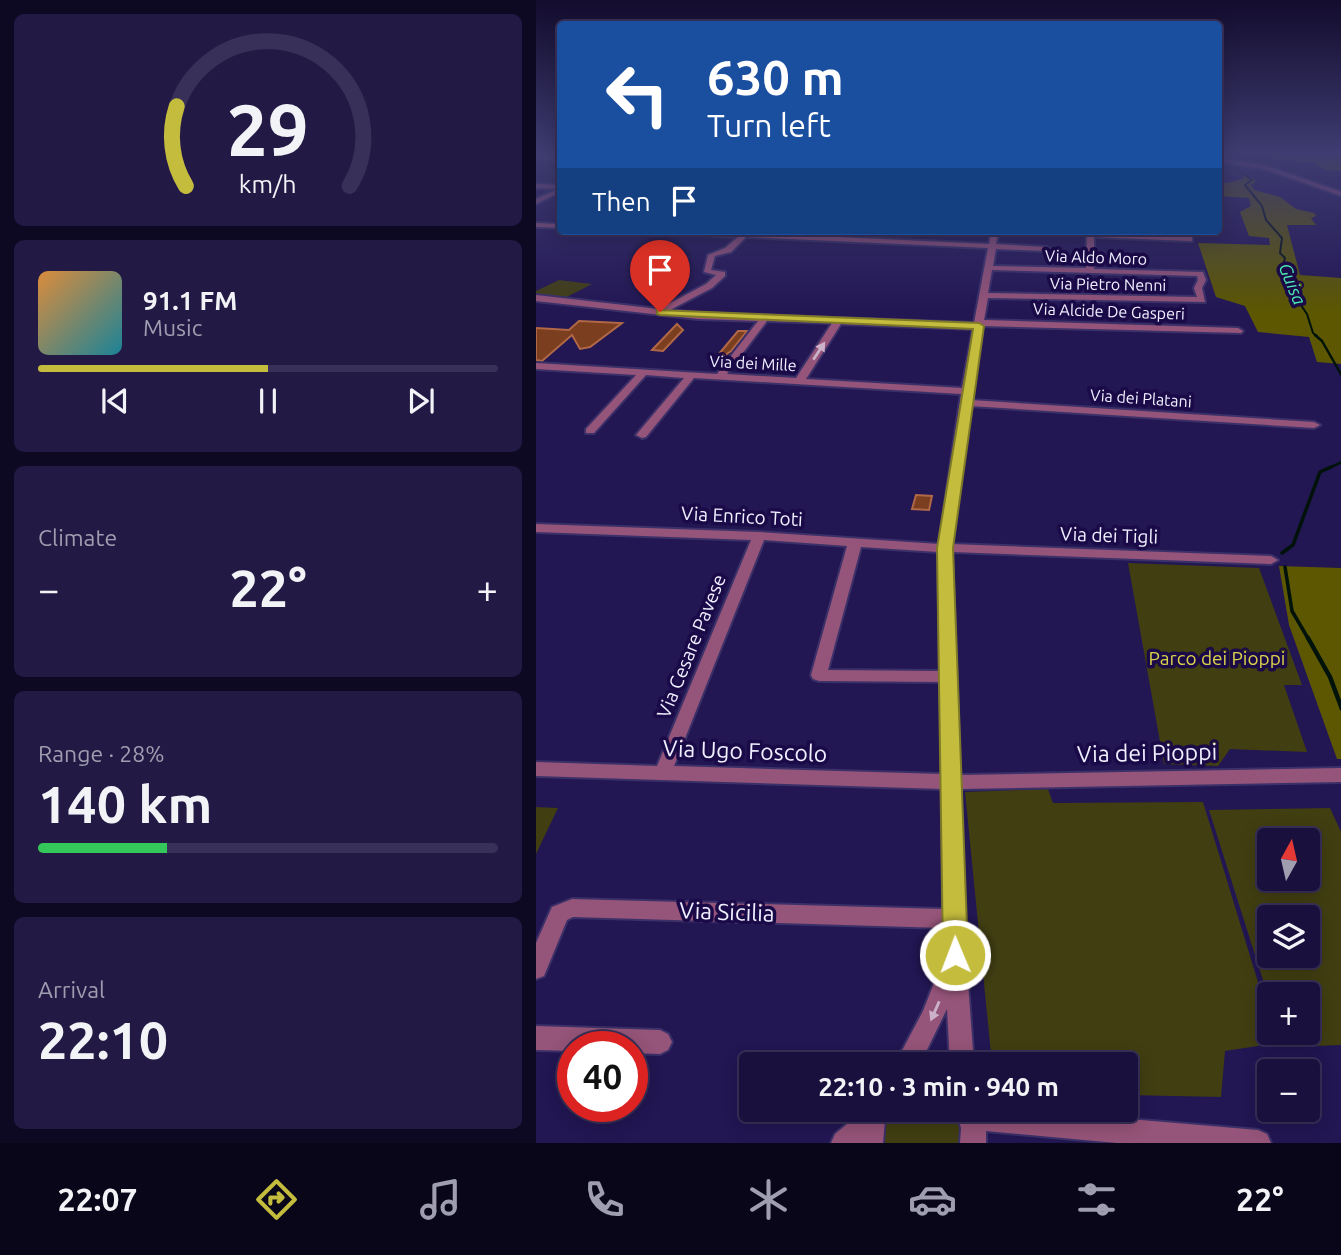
<!DOCTYPE html>
<html lang="en">
<head>
<meta charset="utf-8">
<style>
	body { margin:0; font-family:Ubuntu,sans-serif; background:#231945; color:#f1f3f6; height:100vh; display:flex; flex-direction:column; font-size:26px; white-space:nowrap }
	* { box-sizing:border-box; margin:0 }
	p { font-size:23px; color:#9f9db0 }
	.icon { flex:none; width:38px; height:38px; fill:none; stroke:currentColor; stroke-width:2; stroke-linecap:round; stroke-linejoin:round }
	.map { position:relative; flex:1; overflow:hidden }
	.sheet { display:flex; flex-direction:column; gap:14px; padding:14px; background:#0e0922; width:536px }
	.sheet>* { flex:none }
	.banner { position:absolute; left:21px; top:21px; width:665px; height:214px; border-radius:7px; box-shadow:0 4px 18px #0003,0 0 0 2px #383058; background:#1a4fa0; color:#fff; overflow:hidden }
	.needle { width:46px; rotate:8deg }
	.controls { position:absolute; left:721px; top:828px; display:grid; gap:14px }
	.controls a { display:grid; place-items:center; width:63px; height:63px; border-radius:7px; background:#1a103e; box-shadow:0 4px 18px #0003,0 0 0 2px #383058; font-size:35px }
	.speed { position:absolute; left:21px; top:1031px; display:flex; gap:14px; font-size:35px; font-weight:700; text-align:center }
	.speed>* { display:grid; place-content:center; width:91px; height:91px; border-radius:50%; background:#1a103e; box-shadow:0 4px 18px #0003,0 0 0 2px #383058; line-height:1 }
	.speed .limit { border:10px solid #d22; background:#fff; color:#111 }
	.pin { position:absolute; display:grid; place-items:center; width:60px; height:60px; color:#fff; margin:-72px -30px; border-radius:50% 50% 50% 0; rotate:-45deg; box-shadow:0 0 7px #0007 }
	.pin .icon { rotate:45deg }
	.me { position:absolute; width:77px; margin:-38px; rotate:359deg; stroke-linejoin:round; filter:drop-shadow(0 0 5px #0008) }
	.turn { display:flex; align-items:center; gap:24px; height:147px; padding:0 35px; font-size:32px }
	.turn .icon { width:91px; height:91px; stroke-width:2.5 }
	.turn b { display:block; font-size:49px; line-height:60px }
	.then { display:flex; align-items:center; height:66px; padding:0 35px; background:#0003; gap:14px; font-size:26px }
	.big { font-size:52px; font-weight:700; line-height:1.1 }
	.sheet .card { flex:1; display:flex; flex-direction:column; justify-content:center; gap:10px; min-width:0; padding:0 24px; border-radius:10px; background:#231945 }
	.sheet .dial { align-items:center; gap:0 }
	.dial svg { height:182px; overflow:visible; fill:none; stroke:#383058; stroke-width:7; stroke-linecap:round; text-anchor:middle }
	.dial text { fill:#f1f3f6; stroke:none }
	.song { display:flex; align-items:center; gap:21px }
	.cover { width:84px; height:84px; border-radius:10px; background:linear-gradient(135deg,hsl(30 70% 55%),hsl(190 70% 35%)) }
	.played { height:7px; border-radius:4px; background:linear-gradient(90deg,#c4bc3d 50%,#383058 50%) }
	.keys { display:flex; justify-content:space-around; direction:ltr }
	.heat { display:flex; justify-content:space-between; align-items:center; font-size:38px; direction:ltr }
	.charge { height:10px; border-radius:5px; background:linear-gradient(90deg,#34c759 28%,#383058 0) }
	.trip { position:absolute; left:203px; top:1052px; width:399px; height:70px; border-radius:7px; background:#1a103e; box-shadow:0 4px 18px #0003,0 0 0 2px #383058; font-weight:700; line-height:70px; text-align:center }
	.dock { display:flex; height:112px; justify-content:space-around; align-items:center; background:#0a0619; color:#9f9db0 }
	.dock .icon { width:49px; height:49px }
	.dock .on { color:#c4bc3d }
	.dock b { font-size:32px; color:#f1f3f6 }
	main { display:flex; flex:1; min-height:0 }
	.map>svg:first-child { display:block }
	.green { fill:#413e12; fill-rule:evenodd }
	.forest { fill:#5c5700 }
	.lines { fill:none; stroke-linecap:round; stroke-linejoin:round }
	.stream-far3 { stroke:#01120b; stroke-width:2 }
	.stream-far2 { stroke:#01120b; stroke-width:2.5 }
	.stream-far1 { stroke:#01120b; stroke-width:3.5 }
	.stream { stroke:#01120b; stroke-width:4.5 }
	.building { fill:#7b3e1f; stroke:#b06846; stroke-width:2 }
	.minor-casing { stroke:#3b3068; stroke-width:4 }
	.minor { fill:#955479; fill-rule:evenodd }
	.oneway { fill:#cbb1c9 }
	.route { fill:#c4bc3d; stroke:#7f7a28; stroke-width:2 }
	.labels { text-anchor:middle; stroke-width:7; stroke-linejoin:round; paint-order:stroke }
	.far-street-label { font-size:16px; fill:#efefff; stroke:#1a0a47 }
	.far-water-label { font-size:18px; font-style:italic; fill:#4ce9b2; stroke:#1a0a47 }
	.street-label { font-size:19px; fill:#efefff; stroke:#1a0a47 }
	.park-label { font-size:19px; fill:#dbd24c; stroke:#1a0a47 }
	.near-street-label { font-size:23px; fill:#efefff; stroke:#1a0a47 }
</style>
</head>
<body>
<main>
<section class="sheet">
<div class="card dial"><svg viewBox="0 0 100 80">
<path d="M14 69A42 42 0 1 1 86 69"/>
<path d="M14 69A42 42 0 0 1 10 34" stroke="#c4bc3d"/>
<text x="50" y="56" font-size="32" font-weight="700">29</text>
<text x="50" y="72" font-size="11">km/h</text>
</svg></div>
<div class="card">
<div class="song"><i class="cover"></i><div><b>91.1 FM</b><p>Music</p></div></div>
<div class="played"></div>
<div class="keys"><svg class="icon" aria-label="previous" viewBox="0 0 24 24"><path d="M18 5L8 12l10 7zM5 5v14"/></svg><svg class="icon" aria-label="pause" viewBox="0 0 24 24"><path d="M8 5v14M16 5v14"/></svg><svg class="icon" aria-label="next" viewBox="0 0 24 24"><path d="M6 5l10 7-10 7zM19 5v14"/></svg></div>
</div>
<div class="card"><p>Climate</p>
<div class="heat"><a>−</a><b class="big">22°</b><a>+</a></div>
</div>
<div class="card"><p>Range · 28%</p><b class="big">140 km</b><div class="charge"></div></div>
<div class="card"><p>Arrival</p><b class="big">22:10</b></div>
</section>
<div class="map">
<svg width="806" height="1143" viewBox="0 0 806 1143">
	<rect width="100%" height="100%" fill="#221653"/>
	<!-- green -->
	<g class="green">
		<path d="M23,280L56,284L23,301L0,298V291Z"/>
		<path d="M592,563L723,568L766,685H748L771,752L694,749L682,766L628,764Z"/>
		<path d="M512,789L517,803L667,802L733,1018V1032L738,1033L741,1043L689,1051L685,1097L590,1095V1064H456L429,792Z"/>
		<path d="M0,807L22,808L0,854Z"/>
		<path d="M794,808L806,834L805,1045L749,1047L744,1033L772,1032V994H733V999L673,810ZM772,840V878H733V840ZM772,917V956H733V917Z"/>
		<path d="M355,1110H418L425,1130L424,1143H348L347,1128Z"/>
	</g>
	<!-- forest -->
	<g class="forest">
		<path d="M752,153H805V171L789,170L778,163L735,158Z"/>
		<path d="M707,176L719,179V182L715,185L718,190L744,197L760,209L778,213L780,216L775,218L780,225H751L764,275L805,278V364L781,362L773,337L722,332L709,306L680,297L662,243L734,245L733,238L713,236L704,212L715,206L713,198L683,196L685,184L707,179Z"/>
		<path d="M743,566L805,568V759H801L753,625Z"/>
	</g>
	<g class="lines">
		<!-- stream-far3 -->
		<g class="stream-far3">
			<path d="M716,162L748,153"/>
			<path d="M708,164L702,167V170L716,180L709,185L726,206L730,220L746,238L744,253L749,258L747,266L754,275L756,292L771,314L777,333L781,336"/>
		</g>
		<!-- stream-far2 -->
		<g class="stream-far2">
			<path d="M779,335L786,341L806,376"/>
			<path d="M791,469L806,462"/>
		</g>
		<!-- stream-far1 -->
		<g class="stream-far1">
			<path d="M746,553L757,545L784,472L795,467"/>
			<path d="M749,567L756,611L773,640"/>
		</g>
		<!-- stream -->
		<path class="stream" d="M772,638L794,677L806,709"/>
	</g>
	<!-- building -->
	<g class="building">
		<path d="M43,321L86,323L54,347L44,349L36,335L6,361L0,360V328L33,330Z"/>
		<path d="M141,324L147,330L127,351L116,350Z"/>
		<path d="M202,331H211L195,351L178,363L177,361Z"/>
		<path d="M380,495L396,496L393,510L376,509Z"/>
	</g>
	<g class="lines">
		<!-- minor casing -->
		<g class="minor-casing">
			<g id="minor">
				<path d="M0,155L24,157V161L0,159Z"/>
				<path d="M682,158L731,166L806,192V196L728,169L682,162Z"/>
				<path d="M0,184L24,185V192L0,204V199L22,189L0,188Z"/>
				<path d="M0,223L24,224V228L0,227Z"/>
				<path d="M126,231H175L453,244L455,231H463L460,244L510,247L514,249L510,251L460,249L457,266L550,268L551,231L656,237V241H653L558,237V269L667,272L670,280L666,288L669,302L452,298L448,320L702,328L707,331L705,333L447,326L435,400L778,422L784,425L778,428L434,406L416,544L735,556L742,560L735,564L416,552L424,775L806,768V782L424,789L430,955L438,1064H414L411,1009L384,1064H359L387,1011L408,958V928L37,917L31,920L8,976L0,979V943L16,907L36,899L407,909L406,789L0,776V762L121,766L215,540L0,532V524L223,532L403,544L425,394L158,378L110,437L106,438L100,435L148,378L110,375L58,433H50V429L100,375L0,369V363L181,374L222,321L162,319L0,301V295L123,309L170,284L180,275L168,272L172,255L189,248L202,237L130,233ZM210,237L452,248L438,323L162,313L134,310L176,288L189,276V272L175,270L179,256L195,252ZM456,270L661,276L662,280L658,288L661,297L452,293ZM231,321L296,323L260,378L191,374ZM305,324L437,329L426,388L270,379ZM228,540L311,546L275,675L277,679L283,681L404,682L406,774L138,766ZM325,547L402,552L404,671L292,670Z"/>
				<path d="M0,1026L124,1030L132,1034L136,1042L132,1050L124,1054L96,1053V1046H37V1051L0,1050Z"/>
				<path d="M328,1110H352L349,1120L347,1143H295L299,1134Z"/>
				<path d="M420,1110H488L722,1130L731,1134L735,1143H581L450,1131V1143H424L425,1128Z"/>
			</g>
		</g>
		<!-- minor -->
		<use href="#minor" class="minor"/>
	</g>
	<!-- one-way arrows -->
	<defs><path id="oneway-solid" d="M-6-.8H1V-3.2L6.5 0L1 3.2V.8H-6Z" transform="scale(1.75)"/></defs>
	<g class="oneway">
		<use href="#oneway-solid" transform="translate(283 351) rotate(-57)"/>
		<use href="#oneway-solid" transform="translate(399 1011) rotate(114)"/>
	</g>
	<!-- sky -->
	<linearGradient id="sky" x2="0" y2="1"><stop stop-color="#130c2e"/><stop offset="0.49" stop-color="#3e3c71"/><stop offset="1" stop-color="#3e3c71" stop-opacity="0"/></linearGradient>
	<rect width="806" height="313" fill="url(#sky)"/>
	<!-- route -->
	<path class="route" d="M121,310L443,323L448,326L417,548L432,955L428,963L419,967L411,963L407,955L401,548L437,329L124,315L121,314Z"/>
	<g class="labels">
		<!-- far-street labels -->
		<g class="far-street-label">
			<text transform="translate(560 257) rotate(2)" y="6">Via Aldo Moro</text>
			<text transform="translate(572 284) rotate(1)" y="6">Via Pietro Nenni</text>
			<text transform="translate(573 311) rotate(2)" y="6">Via Alcide De Gasperi</text>
			<text transform="translate(217 363) rotate(3)" y="6">Via dei Mille</text>
			<text transform="translate(605 398) rotate(4)" y="6">Via dei Platani</text>
		</g>
		<!-- far-water labels -->
		<g class="far-water-label">
			<text transform="translate(756 284) rotate(68)" y="6">Guisa</text>
		</g>
		<!-- street labels -->
		<g class="street-label">
			<text transform="translate(206 516) rotate(3)" y="7">Via Enrico Toti</text>
			<text transform="translate(573 535) rotate(2)" y="7">Via dei Tigli</text>
			<text transform="translate(155 646) rotate(-68)" y="7">Via Cesare Pavese</text>
		</g>
		<!-- park labels -->
		<g class="park-label">
			<text x="681" y="665">Parco dei Pioppi</text>
		</g>
		<!-- near-street labels -->
		<g class="near-street-label">
			<text transform="translate(209 751) rotate(2)" y="8">Via Ugo Foscolo</text>
			<text transform="translate(611 753) rotate(-1)" y="8">Via dei Pioppi</text>
			<text transform="translate(191 912) rotate(2)" y="8">Via Sicilia</text>
		</g>
	</g>
</svg>
<div class="controls">
<a><svg class="needle" viewBox="-14 -14 28 28"><path d="M0-13l5 13h-10z" fill="#e53935"/><path d="M0 13l5-13h-10z" fill="#9f9db0"/></svg></a>
<a><svg class="icon" aria-label="layers" viewBox="0 0 24 24"><path d="M12 4l9 5-9 5-9-5zM3 14l9 5 9-5"/></svg></a>
<a>+</a>
<a>−</a>
</div>
<div class="speed"><div class="limit">40</div></div>
<div class="pin" style="left:124px;top:312px;background:#d93025"><svg class="icon" aria-label="arrive" viewBox="0 0 24 24"><path d="M6 21V4h12l-3 4 3 4H6"/></svg></div>
<svg class="me" style="left:419px;top:955px" viewBox="-20 -20 40 40"><circle r="17" fill="#c4bc3d" stroke="#fff" stroke-width="3"/><path d="M0-11L8 9 0 5-8 9z" fill="#fff"/></svg>
<div class="trip">22:10 · 3 min · 940 m</div>
<div class="banner">
<div class="turn"><svg class="icon" aria-label="left" viewBox="0 0 24 24"><path d="M17 20v-9H6M10 6l-5 5 5 5"/></svg><div><b>630 m</b>Turn left</div></div>
<div class="then">Then<svg class="icon" aria-label="arrive" viewBox="0 0 24 24"><path d="M6 21V4h12l-3 4 3 4H6"/></svg></div>
</div>
</div>
</main>
<nav class="dock">
<b>22:07</b>
<svg class="icon on" aria-label="directions" viewBox="0 0 24 24"><path d="M12 3l9 9-9 9-9-9zM9 14v-3h6M13 9l2 2-2 2"/></svg>
<svg class="icon" aria-label="music" viewBox="0 0 24 24"><path d="M9 18V5l10-2v13"/><circle cx="6" cy="18" r="3"/><circle cx="16" cy="16" r="3"/></svg>
<svg class="icon" aria-label="phone" viewBox="0 0 24 24"><path d="M5 4h4l2 5-3 2q2 4 5 5l2-3 5 2v4C11 20 4 13 5 4z"/></svg>
<svg class="icon" aria-label="climate" viewBox="0 0 24 24"><path d="M12 3v18M4 7l16 10M4 17L20 7"/></svg>
<svg class="icon" aria-label="car" viewBox="0 0 24 24"><path d="M5 17H2v-5l4-1 3-4h7l3 4 3 1v5h-3M9 17h6M6 11h13"/><circle cx="7" cy="17" r="2"/><circle cx="17" cy="17" r="2"/></svg>
<svg class="icon" aria-label="filters" viewBox="0 0 24 24"><path d="M4 7h16M4 17h16"/><circle cx="9" cy="7" r="2"/><circle cx="15" cy="17" r="2"/></svg>
<b>22°</b>
</nav>
</body>
</html>
